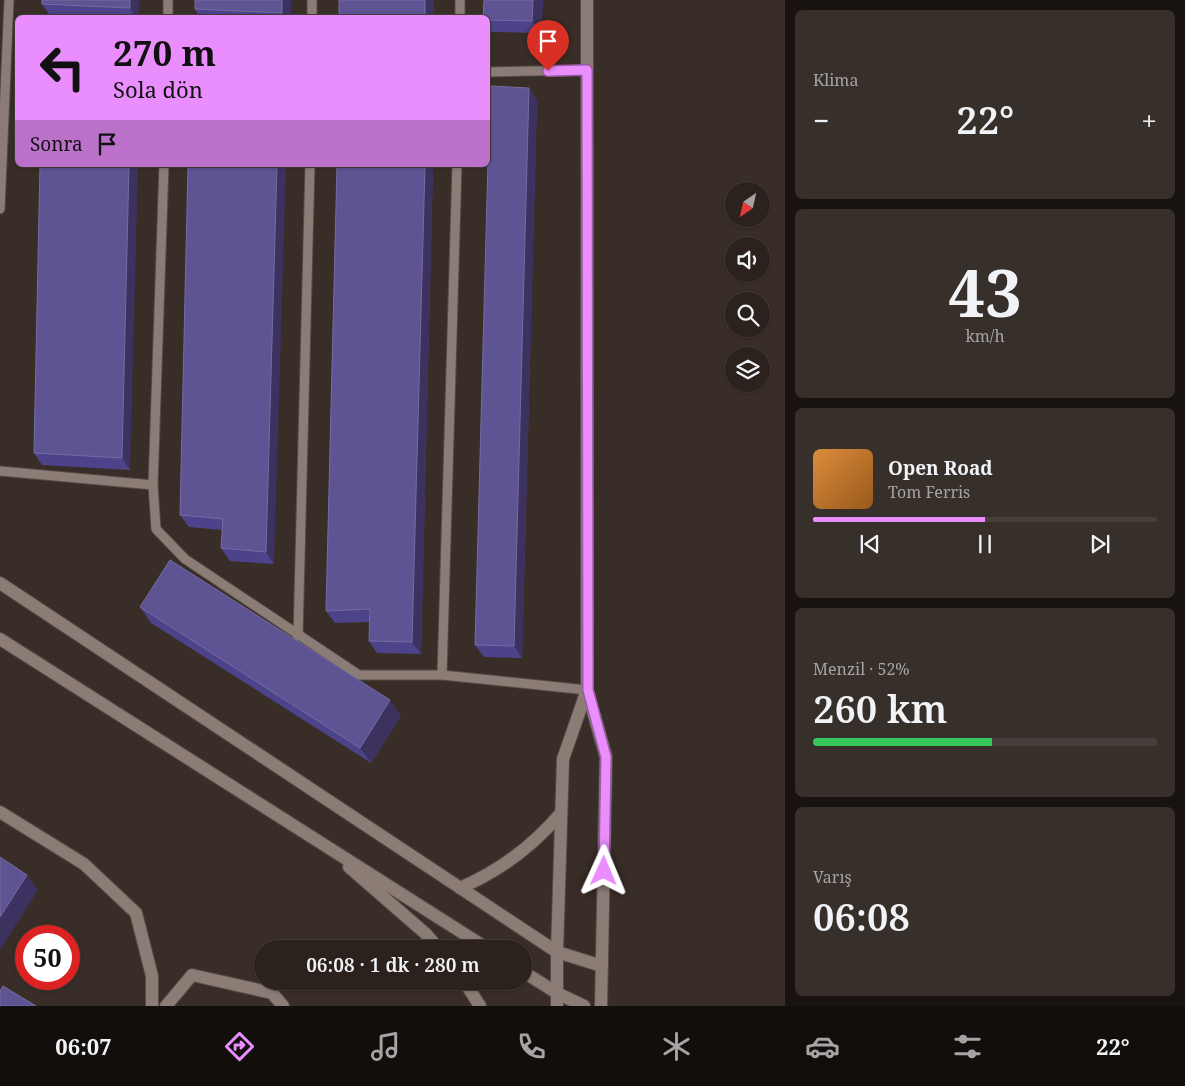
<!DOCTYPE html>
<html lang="tr">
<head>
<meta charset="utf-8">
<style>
	body { margin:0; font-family:"Noto Serif",serif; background:#372f2a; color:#f1f3f6; height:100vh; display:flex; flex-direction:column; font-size:19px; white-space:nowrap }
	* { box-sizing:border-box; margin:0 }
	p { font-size:16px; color:#a6a4a4 }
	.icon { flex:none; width:28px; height:28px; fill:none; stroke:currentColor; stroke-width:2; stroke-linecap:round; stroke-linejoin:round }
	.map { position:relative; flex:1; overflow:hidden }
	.drawer { display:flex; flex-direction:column; gap:10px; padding:10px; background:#181310; width:400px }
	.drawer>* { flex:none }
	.top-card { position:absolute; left:15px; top:15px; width:475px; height:152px; border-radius:8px; box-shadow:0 1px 4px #0004,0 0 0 1px #473f3b; background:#ea8dfd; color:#111; overflow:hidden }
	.needle { width:32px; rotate:214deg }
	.fabs { position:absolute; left:725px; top:182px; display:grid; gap:10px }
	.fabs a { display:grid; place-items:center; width:45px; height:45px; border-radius:50%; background:#2b221d; box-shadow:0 1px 4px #0004,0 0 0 1px #473f3b; font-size:25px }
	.speed { position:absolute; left:15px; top:925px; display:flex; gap:10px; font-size:25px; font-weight:700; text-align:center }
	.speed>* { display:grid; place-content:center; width:65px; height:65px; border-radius:50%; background:#2b221d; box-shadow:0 1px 4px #0004,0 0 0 1px #473f3b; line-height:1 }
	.speed .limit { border:8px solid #d22; background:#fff; color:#111 }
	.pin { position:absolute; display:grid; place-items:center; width:42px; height:42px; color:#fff; margin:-51px -21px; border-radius:50% 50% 50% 0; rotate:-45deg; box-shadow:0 0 5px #0007 }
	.pin .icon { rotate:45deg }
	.me { position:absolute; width:55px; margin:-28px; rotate:1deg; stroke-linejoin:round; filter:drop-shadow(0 0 4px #0008) }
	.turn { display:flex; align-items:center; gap:18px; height:105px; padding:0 15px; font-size:22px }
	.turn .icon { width:65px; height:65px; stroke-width:2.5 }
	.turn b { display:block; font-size:35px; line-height:42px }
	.then { display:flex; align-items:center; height:48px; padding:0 15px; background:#0003; gap:10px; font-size:19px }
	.big { font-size:38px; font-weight:600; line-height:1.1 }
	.drawer .card { flex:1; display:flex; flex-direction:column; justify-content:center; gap:8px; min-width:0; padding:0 18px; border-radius:8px; background:#372f2a }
	.drawer .dial { align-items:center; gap:0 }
	.dial b { font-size:65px; line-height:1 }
	.song { display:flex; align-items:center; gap:15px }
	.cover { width:60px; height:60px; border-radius:8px; background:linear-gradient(135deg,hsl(30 70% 55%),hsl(30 70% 35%)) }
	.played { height:5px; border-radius:2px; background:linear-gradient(90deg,#ea8dfd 50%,#473f3b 50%) }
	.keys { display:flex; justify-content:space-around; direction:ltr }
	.heat { display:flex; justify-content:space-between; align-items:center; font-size:28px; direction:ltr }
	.charge { height:8px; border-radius:4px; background:linear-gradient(90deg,#34c759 52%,#473f3b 0) }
	.trip { position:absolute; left:254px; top:940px; width:278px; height:50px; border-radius:25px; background:#2b221d; box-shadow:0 1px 4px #0004,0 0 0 1px #473f3b; font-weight:600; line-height:50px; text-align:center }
	.menu { display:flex; height:80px; justify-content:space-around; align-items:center; background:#110e0c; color:#a6a4a4 }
	.menu .icon { width:35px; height:35px }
	.menu .on { color:#ea8dfd }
	.menu b { font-size:22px; color:#f1f3f6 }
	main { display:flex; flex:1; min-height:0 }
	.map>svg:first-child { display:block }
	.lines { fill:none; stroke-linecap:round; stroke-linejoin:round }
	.lane-casing { stroke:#564c47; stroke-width:11 }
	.street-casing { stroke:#564c47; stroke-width:14 }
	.secondary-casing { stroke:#564c47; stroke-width:14 }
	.lane { stroke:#8b7d76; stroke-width:9 }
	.street { stroke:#8b7d76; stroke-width:12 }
	.secondary { stroke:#8b7d76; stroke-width:12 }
	.wall { fill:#4c438b }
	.shaded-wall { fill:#3d325f }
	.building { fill:#5e5494; stroke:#756ca1 }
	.route-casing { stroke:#985ca4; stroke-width:12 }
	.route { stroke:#ea8dfd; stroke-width:9 }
</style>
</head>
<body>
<main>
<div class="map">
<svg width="785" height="1006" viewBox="0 0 785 1006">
	<rect width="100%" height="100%" fill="#392d27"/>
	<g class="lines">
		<!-- lane casing -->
		<g class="lane-casing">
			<g id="lane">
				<path d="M168,0V18"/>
				<path d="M312,0V18"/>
				<path d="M460,18V0"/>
				<path d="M488,72L587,70"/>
				<path d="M0,209L9,0"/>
				<path d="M0,471L153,485L156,529L185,559L359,675H442L587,690"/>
				<path d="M153,485L164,165"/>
				<path d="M298,636L310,165"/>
				<path d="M442,675L457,165"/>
			</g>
		</g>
		<!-- street casing -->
		<g class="street-casing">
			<g id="street">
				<path d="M0,812L84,864L136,913L152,976V1006"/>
				<path d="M166,1006L192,975L272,993L283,1006"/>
			</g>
		</g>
		<!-- secondary casing -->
		<g class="secondary-casing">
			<g id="secondary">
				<path d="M587,0V690L606,757L601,1006"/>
				<path d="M0,583L557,952L602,966"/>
				<path d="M0,639L488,949"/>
				<path d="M349,867L426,934L439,949"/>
				<path d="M460,888C500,871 532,847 561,813"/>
				<path d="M522,971L557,993L584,1006"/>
				<path d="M464,981L480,1006"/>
				<path d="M557,1006V952L563,759L587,690"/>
			</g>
		</g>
		<!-- lane -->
		<use href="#lane" class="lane"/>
		<!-- street -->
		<use href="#street" class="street"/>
		<!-- secondary -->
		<use href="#secondary" class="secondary"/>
	</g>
	<!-- wall -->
	<g class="wall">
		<path d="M139,0V18H70L51,17L42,4Z"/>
		<path d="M291,0V18H200L195,9Z"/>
		<path d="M543,0L541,33L492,32L488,26V18Z"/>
		<path d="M529,88L537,100L522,658L484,657L475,645Z"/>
		<path d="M40,165L130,470L42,465L34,453Z"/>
		<path d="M188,165L274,564L230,561L221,548L222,530L189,527L180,515Z"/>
		<path d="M337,165H433L421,654L377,653L369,641L370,622L335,623L326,611Z"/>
		<path d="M140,607L401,716L371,763L151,623Z"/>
	</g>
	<!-- shaded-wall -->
	<g class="shaded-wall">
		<path d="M130,0H139V18H136L130,8Z"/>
		<path d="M282,0H291V18H285L282,13Z"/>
		<rect x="425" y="0" width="9" height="18"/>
		<path d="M533,0H543L541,33L532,21Z"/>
		<path d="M529,88L537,100L522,658L514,646Z"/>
		<path d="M129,165H138L130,470L122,458Z"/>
		<path d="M277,165H286L274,564L266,552Z"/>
		<path d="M425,165H433L421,654L412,642Z"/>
		<path d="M390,700L401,716L371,763L360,748Z"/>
		<path d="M27,875L38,890L0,950V917Z"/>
	</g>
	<!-- building -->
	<g class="building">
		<path d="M42,0H130V8L42,4Z"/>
		<path d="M195,0H282V13L195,9Z"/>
		<rect x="339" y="0" width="86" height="18"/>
		<path d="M484,0H533L532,21L488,20V18H483Z"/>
		<path d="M490,86L529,88L514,646L475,645Z"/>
		<path d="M40,165H129L122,458L34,453Z"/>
		<path d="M188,165H277L266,552L221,548L223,519L180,515Z"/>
		<path d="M337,165H425L412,642L369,641L370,609L326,611Z"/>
		<path d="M170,560L390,700L360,748L140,607Z"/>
		<path d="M0,857L27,875L0,917Z"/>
		<path d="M3,986L36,1006H0V991Z"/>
	</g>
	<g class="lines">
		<!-- route casing -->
		<g class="route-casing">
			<path id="route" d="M548,71L587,70L588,690L606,757L604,871"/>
		</g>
		<!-- route -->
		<use href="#route" class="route"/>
	</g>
</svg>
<div class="fabs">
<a><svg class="needle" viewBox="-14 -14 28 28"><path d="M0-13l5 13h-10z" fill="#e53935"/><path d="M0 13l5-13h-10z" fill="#a6a4a4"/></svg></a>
<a><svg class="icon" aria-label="sound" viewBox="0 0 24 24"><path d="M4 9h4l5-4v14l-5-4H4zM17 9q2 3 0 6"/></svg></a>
<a><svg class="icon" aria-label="search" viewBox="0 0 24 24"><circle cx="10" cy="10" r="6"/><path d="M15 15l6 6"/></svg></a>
<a><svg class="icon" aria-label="layers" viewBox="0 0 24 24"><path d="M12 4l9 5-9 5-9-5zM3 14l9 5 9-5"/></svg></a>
</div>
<div class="speed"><div class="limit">50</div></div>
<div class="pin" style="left:548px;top:71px;background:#d93025"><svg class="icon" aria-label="arrive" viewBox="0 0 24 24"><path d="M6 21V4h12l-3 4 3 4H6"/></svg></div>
<svg class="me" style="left:604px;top:871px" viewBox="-20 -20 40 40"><path d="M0-17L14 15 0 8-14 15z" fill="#ea8dfd" stroke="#fff" stroke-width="4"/></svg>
<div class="trip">06:08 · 1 dk · 280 m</div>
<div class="top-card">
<div class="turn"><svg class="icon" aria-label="left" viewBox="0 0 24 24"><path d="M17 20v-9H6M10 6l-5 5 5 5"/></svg><div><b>270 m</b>Sola dön</div></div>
<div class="then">Sonra<svg class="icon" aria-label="arrive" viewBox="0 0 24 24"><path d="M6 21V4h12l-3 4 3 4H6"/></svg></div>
</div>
</div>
<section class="drawer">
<div class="card"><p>Klima</p>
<div class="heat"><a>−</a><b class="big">22°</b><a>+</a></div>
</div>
<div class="card dial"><b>43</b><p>km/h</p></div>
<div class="card">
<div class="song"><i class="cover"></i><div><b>Open Road</b><p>Tom Ferris</p></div></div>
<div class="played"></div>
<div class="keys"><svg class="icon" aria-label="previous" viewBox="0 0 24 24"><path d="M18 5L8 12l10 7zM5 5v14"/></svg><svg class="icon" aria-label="pause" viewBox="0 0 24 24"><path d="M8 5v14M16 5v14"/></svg><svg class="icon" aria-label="next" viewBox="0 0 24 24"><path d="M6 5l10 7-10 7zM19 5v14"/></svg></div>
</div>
<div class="card"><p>Menzil · 52%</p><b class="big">260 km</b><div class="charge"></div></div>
<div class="card"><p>Varış</p><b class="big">06:08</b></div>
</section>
</main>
<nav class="menu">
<b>06:07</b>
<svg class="icon on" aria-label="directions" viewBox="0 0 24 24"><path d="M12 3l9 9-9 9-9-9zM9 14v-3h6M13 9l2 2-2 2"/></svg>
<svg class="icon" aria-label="music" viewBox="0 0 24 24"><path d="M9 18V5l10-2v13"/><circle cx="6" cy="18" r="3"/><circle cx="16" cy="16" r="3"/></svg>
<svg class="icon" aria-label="phone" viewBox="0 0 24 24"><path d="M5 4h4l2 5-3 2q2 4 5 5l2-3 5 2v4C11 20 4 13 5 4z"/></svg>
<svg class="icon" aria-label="climate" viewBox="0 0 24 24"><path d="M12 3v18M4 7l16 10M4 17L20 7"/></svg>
<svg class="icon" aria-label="car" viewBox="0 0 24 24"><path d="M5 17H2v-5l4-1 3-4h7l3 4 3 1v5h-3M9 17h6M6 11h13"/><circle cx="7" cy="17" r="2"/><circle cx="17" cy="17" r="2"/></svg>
<svg class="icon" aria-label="filters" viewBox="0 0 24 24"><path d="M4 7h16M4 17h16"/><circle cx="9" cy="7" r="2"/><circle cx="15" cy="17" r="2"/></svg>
<b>22°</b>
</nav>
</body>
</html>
